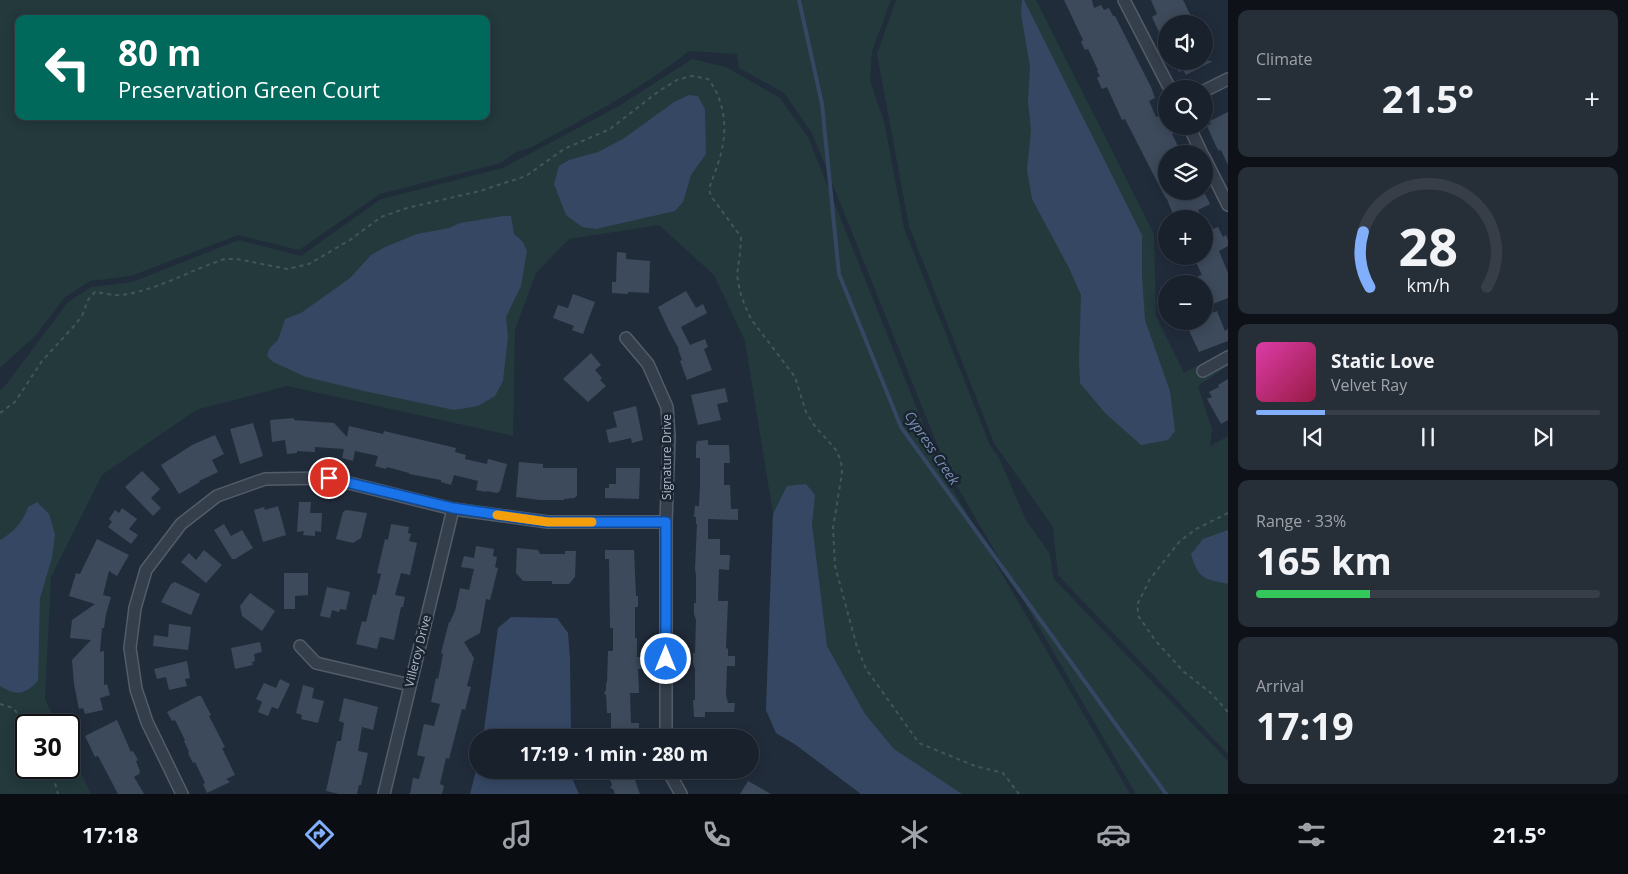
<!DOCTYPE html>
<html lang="en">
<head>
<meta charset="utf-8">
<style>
	body { margin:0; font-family:"Open Sans",sans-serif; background:#262e38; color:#f1f3f6; height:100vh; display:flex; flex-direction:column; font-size:19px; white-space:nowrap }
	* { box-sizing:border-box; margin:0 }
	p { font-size:16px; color:#9fa3a9 }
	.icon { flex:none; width:28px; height:28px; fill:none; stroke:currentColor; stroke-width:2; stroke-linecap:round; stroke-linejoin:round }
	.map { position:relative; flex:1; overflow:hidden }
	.drawer { display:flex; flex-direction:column; gap:10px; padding:10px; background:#0e1218; width:400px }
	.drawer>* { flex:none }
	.banner { position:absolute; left:15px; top:15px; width:475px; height:105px; border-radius:10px; box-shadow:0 2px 12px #0003,0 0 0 1px #373e48; background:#00695c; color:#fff; overflow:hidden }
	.controls { position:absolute; left:1158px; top:15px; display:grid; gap:10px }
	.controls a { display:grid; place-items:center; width:55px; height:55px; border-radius:50%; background:#19212c; box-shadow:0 2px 12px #0003,0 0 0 1px #373e48; font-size:25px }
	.speed { position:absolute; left:15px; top:714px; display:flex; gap:10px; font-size:25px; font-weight:700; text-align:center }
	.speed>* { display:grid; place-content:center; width:65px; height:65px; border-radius:50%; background:#19212c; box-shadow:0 2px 12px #0003,0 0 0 1px #373e48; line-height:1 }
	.speed .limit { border:2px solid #111; border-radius:8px; background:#fff; color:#111 }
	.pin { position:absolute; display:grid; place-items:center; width:42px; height:42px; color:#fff; margin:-21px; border:2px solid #fff; border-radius:50%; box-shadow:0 1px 5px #0007 }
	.me { position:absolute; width:55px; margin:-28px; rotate:0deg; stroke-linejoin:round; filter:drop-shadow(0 0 4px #0008) }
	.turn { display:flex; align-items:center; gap:18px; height:105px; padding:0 20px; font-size:22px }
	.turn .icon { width:65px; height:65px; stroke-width:2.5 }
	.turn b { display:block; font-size:35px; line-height:42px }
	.big { font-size:38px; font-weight:700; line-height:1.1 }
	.drawer .widget { flex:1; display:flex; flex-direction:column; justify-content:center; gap:8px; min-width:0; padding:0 18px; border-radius:10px; background:#262e38 }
	.drawer .dial { align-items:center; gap:0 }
	.dial svg { height:130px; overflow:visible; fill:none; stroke:#373e48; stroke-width:7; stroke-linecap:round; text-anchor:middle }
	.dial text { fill:#f1f3f6; stroke:none }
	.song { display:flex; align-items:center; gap:15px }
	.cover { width:60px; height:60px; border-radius:8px; background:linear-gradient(135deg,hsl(320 70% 55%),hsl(340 70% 35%)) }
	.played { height:5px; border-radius:2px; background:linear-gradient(90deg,#82affb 20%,#373e48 20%) }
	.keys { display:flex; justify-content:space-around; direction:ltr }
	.heat { display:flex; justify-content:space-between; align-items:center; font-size:28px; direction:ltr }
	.charge { height:8px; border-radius:4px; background:linear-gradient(90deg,#34c759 33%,#373e48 0) }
	.trip { position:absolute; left:469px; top:729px; width:290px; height:50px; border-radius:25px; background:#19212c; box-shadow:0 2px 12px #0003,0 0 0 1px #373e48; font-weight:700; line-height:50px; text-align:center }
	.dock { display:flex; height:80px; justify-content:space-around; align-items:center; background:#0a0d12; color:#9fa3a9 }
	.dock .icon { width:35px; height:35px }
	.dock .selected { color:#82affb }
	.dock b { font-size:22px; color:#f1f3f6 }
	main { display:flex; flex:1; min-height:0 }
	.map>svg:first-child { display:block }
	.green { fill:#23393c; fill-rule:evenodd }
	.water { fill:#354763 }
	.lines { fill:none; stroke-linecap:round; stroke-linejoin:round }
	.stream { stroke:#354763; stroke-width:4 }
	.building { fill:#3d4a5b }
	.street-casing { stroke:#535c69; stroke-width:14 }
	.path { stroke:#415659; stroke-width:2; stroke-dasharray:4 4; stroke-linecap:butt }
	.street { stroke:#353e4b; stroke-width:11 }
	.route-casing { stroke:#114b97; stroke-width:12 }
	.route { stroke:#1a73e8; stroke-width:9 }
	.slow { stroke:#f59e0b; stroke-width:9 }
	.labels { text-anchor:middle; stroke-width:5; stroke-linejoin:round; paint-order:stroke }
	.street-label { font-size:12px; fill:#b0b9c7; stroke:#1a2330 }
	.water-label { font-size:14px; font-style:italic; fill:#778fb0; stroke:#1a2330 }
</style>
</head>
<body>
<main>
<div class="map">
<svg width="1228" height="794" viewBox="0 0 1228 794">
	<rect width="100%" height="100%" fill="#212c3b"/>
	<!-- green -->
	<g class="green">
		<path d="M0,0H891L872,51L870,81L884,121L904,228L990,445L999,458L1026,520L1050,554L1053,575L1054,579L1228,761V794H1136L947,469L812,133L784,93L739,68L737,54L689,51C640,90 585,118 530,148L516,152L501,163L380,194L299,250L238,235L131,276L90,281L64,298L37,334L0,368ZM19,19H486V116H19Z"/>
		<path d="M896,0H1036L1154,234L1156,316L1184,373L1228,349V366L1198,386L1212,429L1210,446L1228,436V754L1058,575L1053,527L994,443L909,226L877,54Z"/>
		<path d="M692,59L726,67L780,98L808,137L942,471L1130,794H861L796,745L776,733L766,710L773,514L745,341L714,275L659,225L569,239L536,273L515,330L513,436L287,386L196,410L102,475L51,577L45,699L58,725H26V768H69V748L91,794H0V390L5,386L68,302L91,287L132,282L239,240L301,256L381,199L503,168L619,106Z"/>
	</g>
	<!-- water -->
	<g class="water">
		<path d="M1022,0H1024L1142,235V276L1145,320L1170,391L1175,431L1168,440L1141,445L1105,413L1080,383L1079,359L1081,295L1069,268L1032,199L1027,170L1031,130L1028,102L1030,67L1021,14Z"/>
		<path d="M689,95L698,96L705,109L706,154L691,175L683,202L675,211L596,229L582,227L566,215L554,184L559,166L569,160L598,152L623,139L674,102Z"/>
		<path d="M503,216H511L514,234L523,242L527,251L521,286L506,317L508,337L503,381L495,396L478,406L454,410L364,391L306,377L273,362L267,356L269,349L278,340L285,319L301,313L350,278L371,255L385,247L417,234L449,228L460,223Z"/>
		<path d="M806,484L815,495L812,524L827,646L865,714L894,749L962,794H861L796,745L776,733L766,710L773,514L787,486Z"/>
		<path d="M37,502L49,514L55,534L52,558L40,598L38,681C24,695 17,696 0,686V540C14,532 23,522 28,507Z"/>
		<path d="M1228,530V584C1204,579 1198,579 1191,554L1203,539Z"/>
		<path d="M511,617L557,618L568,633L570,659L571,737H483L498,628Z"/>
		<path d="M477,767L478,770H572V778L579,794H470Z"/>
	</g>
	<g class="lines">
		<!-- stream -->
		<path class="stream" d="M799,0L822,104L839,274L901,427L1166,794"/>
	</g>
	<!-- building -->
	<g class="building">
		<path d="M1064,0H1092L1094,8L1101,5L1104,10L1109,8L1113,16H1115L1151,87L1155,98L1149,101L1156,117L1161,115L1166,126H1182V129L1172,134L1182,154H1166V191H1201L1203,195L1205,194L1210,204L1198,210L1200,214L1190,219H1175L1166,197V199L1125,119L1122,120L1107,87L1102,89L1097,78L1100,76L1097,71L1098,70L1088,49L1085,50L1081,42L1083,40Z"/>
		<path d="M1151,0H1183L1195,24H1166V47L1152,17L1157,14Z"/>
		<path d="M1174,61H1213L1186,75L1183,70L1179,72Z"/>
		<path d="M1228,112V165L1221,150L1219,151L1216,146L1207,126L1211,124L1210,121Z"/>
		<path d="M1211,224L1213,229L1218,227L1223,237L1226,235L1228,240V246L1219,251L1228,273V298L1208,306L1204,295V284H1202L1198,276L1202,275L1193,256H1204V228Z"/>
		<path d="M617,252L626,253V259L650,261L649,293L628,292V294L612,293V282H616Z"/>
		<path d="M686,291L696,308L703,304L707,313L681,327L690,345L705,339L708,347L704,349L712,370L687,380L680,361L682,360L678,349H679L669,331L658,307Z"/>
		<path d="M573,294L595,302L583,334L572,330L574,326L553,318L558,305L568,308Z"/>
		<path d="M1217,311L1225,331L1228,329V341L1199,352L1186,324L1192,321H1204V316Z"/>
		<path d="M591,353L601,365L595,370L602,378L600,380L606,386L588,402L563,379Z"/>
		<path d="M1228,379V420L1221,424L1207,399L1212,397L1209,392L1219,387L1218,385Z"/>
		<path d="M725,388L728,402L717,404L721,420L698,425L691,395Z"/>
		<path d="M636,406L643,440L632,443L631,438L609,443L606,430L617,427L613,412Z"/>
		<path d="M294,418V420L334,423L347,437L349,426L383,434L384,431L456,448L455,452L466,455L465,459L487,464L488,459L507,464L500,491L497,493L487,491L486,492L476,490L478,481L454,475L451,485L441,482V480L409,474V473L387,467L386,469L375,466L378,456L355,451L353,461L342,458L344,449L315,447V452L297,451V453L287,454L285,440L272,442L270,420Z"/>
		<path d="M253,423L263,456L240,464L230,429Z"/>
		<path d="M215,435L224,454L212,460L218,472L199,481L200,482L179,494L161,465L192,445Z"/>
		<path d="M708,440V445H729L730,463H724V485H730L731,509H738V520L708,519V539H720V555H730L729,570L719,569L718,601H728L726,648L728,649V656H735V666H727L726,695L728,703H735L734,712H705V717H694L693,700H695V669L693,663V653H695L696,620L694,614V603H696V575L695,569L697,524H696V517H694L695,506H699L700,484V458H696V446L697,441Z"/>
		<path d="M519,462L543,464V468H577V496L574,498L564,499V500H540L516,497Z"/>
		<path d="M616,468H640L639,499L605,498V488H609V484H616Z"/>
		<path d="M142,471L160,489L151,498L161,508L153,516L125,487Z"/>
		<path d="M299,502H311L310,513H322L321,532L315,531V536L303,535L304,531L297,532Z"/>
		<path d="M278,506L286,535L263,542L254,510L264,507L265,510Z"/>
		<path d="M122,508L137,519L129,529L138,535L131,544L108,527L112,522L109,519L115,510L119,513Z"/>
		<path d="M346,510L367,513L361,538L353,543L336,539L343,512Z"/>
		<path d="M224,524L231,536L242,530L253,548L235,559H232L214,530Z"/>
		<path d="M391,524L409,527L408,533L411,534L409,541L417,543L410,575L401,573L395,595L405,597L403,607H401L394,640L380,637L377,649L356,644L362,621L366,622L373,594L376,595L381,574L377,573L385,539L388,540Z"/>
		<path d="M97,539L129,555L117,576L109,571L103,595L111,597L106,614L104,628H102L100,652L104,651V685L107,684L110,695L100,698L103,710L85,714L83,708L79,709L74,684L72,660L91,640L70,638L72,620L95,604L69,596L76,573L80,574Z"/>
		<path d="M476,546L494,549L493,556L497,557L495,567L498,568L490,600L486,599L480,633L464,642L474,658L467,686L471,687L465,710L462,709L449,759L446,758L440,784L444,786L442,794H410L413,778L419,779L425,757L417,755L424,724L434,726L440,704L431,702L436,678L438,679L441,665L443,654L441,653L449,622H450L455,611L460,588L469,590L474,569L461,567L464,556L474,558Z"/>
		<path d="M517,548L538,550L540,554H565V551H576L575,577L569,584H552V581H523L516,573Z"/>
		<path d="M204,550L222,565L206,583L181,562L189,553L196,560Z"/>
		<path d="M605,550H634L636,596H638V607H635V638H637V657H641V669H638L639,693H630L631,723H639V734H635V738H611V713H607L606,695L604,693L606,690V683L607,682L608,651H613V628H610L609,559H605Z"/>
		<path d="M284,573H308V595L295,596V609H284Z"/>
		<path d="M175,582L200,594L191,615L161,602L171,584Z"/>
		<path d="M327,587L350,592L346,610L340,609L339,612L332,610L330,618L320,616Z"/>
		<path d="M250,593L275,611L262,631L242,616L240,606Z"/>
		<path d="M169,624L191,627L188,650L153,646L154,635L168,637Z"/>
		<path d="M260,642L262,652L254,654L255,661L252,662L253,665L235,669L231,648Z"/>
		<path d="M187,661L190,678L185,679L187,686L169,690L166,677L157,679L154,669Z"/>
		<path d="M280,679L290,684L278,709L272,707L268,716L258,712L262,702L256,699L264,683L276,688Z"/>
		<path d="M303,685L314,688L312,698L324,701L318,723L301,719L302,715L296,713Z"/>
		<path d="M198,696H201L211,715L209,716L225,747L222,748L235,775L226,779L230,782L207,793L203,784L205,783L195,762L193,763L188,753L189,752L184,741L185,740L175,720L172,721L167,712Z"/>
		<path d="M344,698L378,707L373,730L362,727L358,751L368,753L361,785H359L357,794H339L326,791L337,741H341L344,723L339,721Z"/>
		<path d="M117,720L131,752L133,751L138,760L136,761L140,771L139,774L134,777L144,794H118L98,756L95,757L85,736Z"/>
		<path d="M629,770H660V771L635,780L640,794H615L613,789L610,788L612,785L609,777Z"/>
		<path d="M748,781L771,794H740Z"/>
	</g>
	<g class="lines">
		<!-- street casing -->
		<g class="street-casing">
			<g id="street">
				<path d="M1124,0L1170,89"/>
				<path d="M1204,91L1228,79"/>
				<path d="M1189,126L1202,154"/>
				<path d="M1204,157L1228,205"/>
				<path d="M626,338L648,364L667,407L669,437L666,522V738"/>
				<path d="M1203,371L1228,357"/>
				<path d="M300,646L316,663L410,685"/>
				<path d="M670,770L671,776L681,794"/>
				<path d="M182,794L147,722L136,689L130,648L135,608L146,570L181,524L217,496L265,479L329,478L453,509L548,522H666"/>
				<path d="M384,794L453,509"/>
			</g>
		</g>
		<!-- path -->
		<g class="path">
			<path d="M0,413L15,402L42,361L74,326L82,316L88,300L95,292C103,293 114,296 122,295C158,290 190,270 225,259H237L287,269L309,264L350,240L381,217L407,208L480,191L526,176L564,149L610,129L659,91L677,80L692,76L708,79C722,96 727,122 723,143C721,158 714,174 709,189L711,196L741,237L740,253L737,275L740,292L745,306L751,319L795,377L806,412L814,425L836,450L841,461L842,473L833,528L835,566L857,647L866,669L919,743L975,766L1003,773L1019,794"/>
			<path d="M1228,513L1196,529L1180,541L1150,579L1137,605L1139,617L1155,640L1184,672L1211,693L1228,712"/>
			<path d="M0,704L13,708L27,725"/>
			<path d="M51,768L58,794"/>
		</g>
		<!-- street -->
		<use href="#street" class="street"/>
	</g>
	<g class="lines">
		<!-- route casing -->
		<g class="route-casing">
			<path id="route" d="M329,478L453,508L548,522H666V659"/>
		</g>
		<!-- route -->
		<use href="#route" class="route"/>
		<!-- slow -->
		<path class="slow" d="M497,515L548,522H592"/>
	</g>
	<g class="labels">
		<!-- street labels -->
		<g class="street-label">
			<text transform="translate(667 457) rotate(-90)" y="4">Signature Drive</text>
			<text transform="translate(418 651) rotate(-76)" y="4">Villeroy Drive</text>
		</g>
		<!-- water labels -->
		<g class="water-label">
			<text transform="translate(932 448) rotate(56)" y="5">Cypress Creek</text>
		</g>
	</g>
</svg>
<div class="controls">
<a><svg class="icon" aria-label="sound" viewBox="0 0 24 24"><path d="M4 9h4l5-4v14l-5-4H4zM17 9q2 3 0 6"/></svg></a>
<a><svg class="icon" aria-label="search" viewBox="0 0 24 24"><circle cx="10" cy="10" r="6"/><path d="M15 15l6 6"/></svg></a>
<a><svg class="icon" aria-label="layers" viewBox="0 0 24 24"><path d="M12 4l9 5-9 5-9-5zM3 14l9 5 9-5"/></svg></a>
<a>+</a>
<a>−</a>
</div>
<div class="speed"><div class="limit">30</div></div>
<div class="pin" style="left:329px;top:478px;background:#d93025"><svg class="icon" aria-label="arrive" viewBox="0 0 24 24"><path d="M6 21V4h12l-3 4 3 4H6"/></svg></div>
<svg class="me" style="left:666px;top:659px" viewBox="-20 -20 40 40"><circle r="17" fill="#1a73e8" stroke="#fff" stroke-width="3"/><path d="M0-11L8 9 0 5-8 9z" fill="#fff"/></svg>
<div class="trip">17:19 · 1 min · 280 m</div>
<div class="banner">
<div class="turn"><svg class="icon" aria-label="left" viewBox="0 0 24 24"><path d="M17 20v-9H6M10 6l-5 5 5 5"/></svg><div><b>80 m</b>Preservation Green Court</div></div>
</div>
</div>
<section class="drawer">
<div class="widget"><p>Climate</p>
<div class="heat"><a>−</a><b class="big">21.5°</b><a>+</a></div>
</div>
<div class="widget dial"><svg viewBox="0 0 100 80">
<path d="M14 69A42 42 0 1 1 86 69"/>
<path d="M14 69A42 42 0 0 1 10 35" stroke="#82affb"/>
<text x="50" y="56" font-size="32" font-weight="700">28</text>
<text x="50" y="72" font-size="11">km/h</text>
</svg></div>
<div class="widget">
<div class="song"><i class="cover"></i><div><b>Static Love</b><p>Velvet Ray</p></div></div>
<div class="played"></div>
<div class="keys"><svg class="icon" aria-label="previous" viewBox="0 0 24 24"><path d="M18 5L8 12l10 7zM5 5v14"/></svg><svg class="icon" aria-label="pause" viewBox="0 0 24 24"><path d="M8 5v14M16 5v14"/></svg><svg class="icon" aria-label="next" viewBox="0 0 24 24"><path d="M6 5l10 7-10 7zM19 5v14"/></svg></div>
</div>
<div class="widget"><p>Range · 33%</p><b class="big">165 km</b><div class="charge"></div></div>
<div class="widget"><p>Arrival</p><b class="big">17:19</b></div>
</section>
</main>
<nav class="dock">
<b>17:18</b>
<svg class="icon selected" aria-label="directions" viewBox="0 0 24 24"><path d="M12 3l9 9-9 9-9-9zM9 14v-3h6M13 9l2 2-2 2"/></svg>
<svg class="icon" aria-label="music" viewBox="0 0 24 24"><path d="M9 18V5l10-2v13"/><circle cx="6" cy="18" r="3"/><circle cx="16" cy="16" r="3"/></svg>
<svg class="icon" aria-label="phone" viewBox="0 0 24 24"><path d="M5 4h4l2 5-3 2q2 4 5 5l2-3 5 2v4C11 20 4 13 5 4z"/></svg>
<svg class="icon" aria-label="climate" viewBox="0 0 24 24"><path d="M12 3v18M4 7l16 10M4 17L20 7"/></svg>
<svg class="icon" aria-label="car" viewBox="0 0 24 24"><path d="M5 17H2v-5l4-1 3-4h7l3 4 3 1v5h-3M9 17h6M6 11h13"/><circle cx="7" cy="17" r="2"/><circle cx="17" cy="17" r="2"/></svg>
<svg class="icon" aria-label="filters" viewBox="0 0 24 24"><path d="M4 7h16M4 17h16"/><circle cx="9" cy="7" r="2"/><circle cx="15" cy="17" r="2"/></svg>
<b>21.5°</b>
</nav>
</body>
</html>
